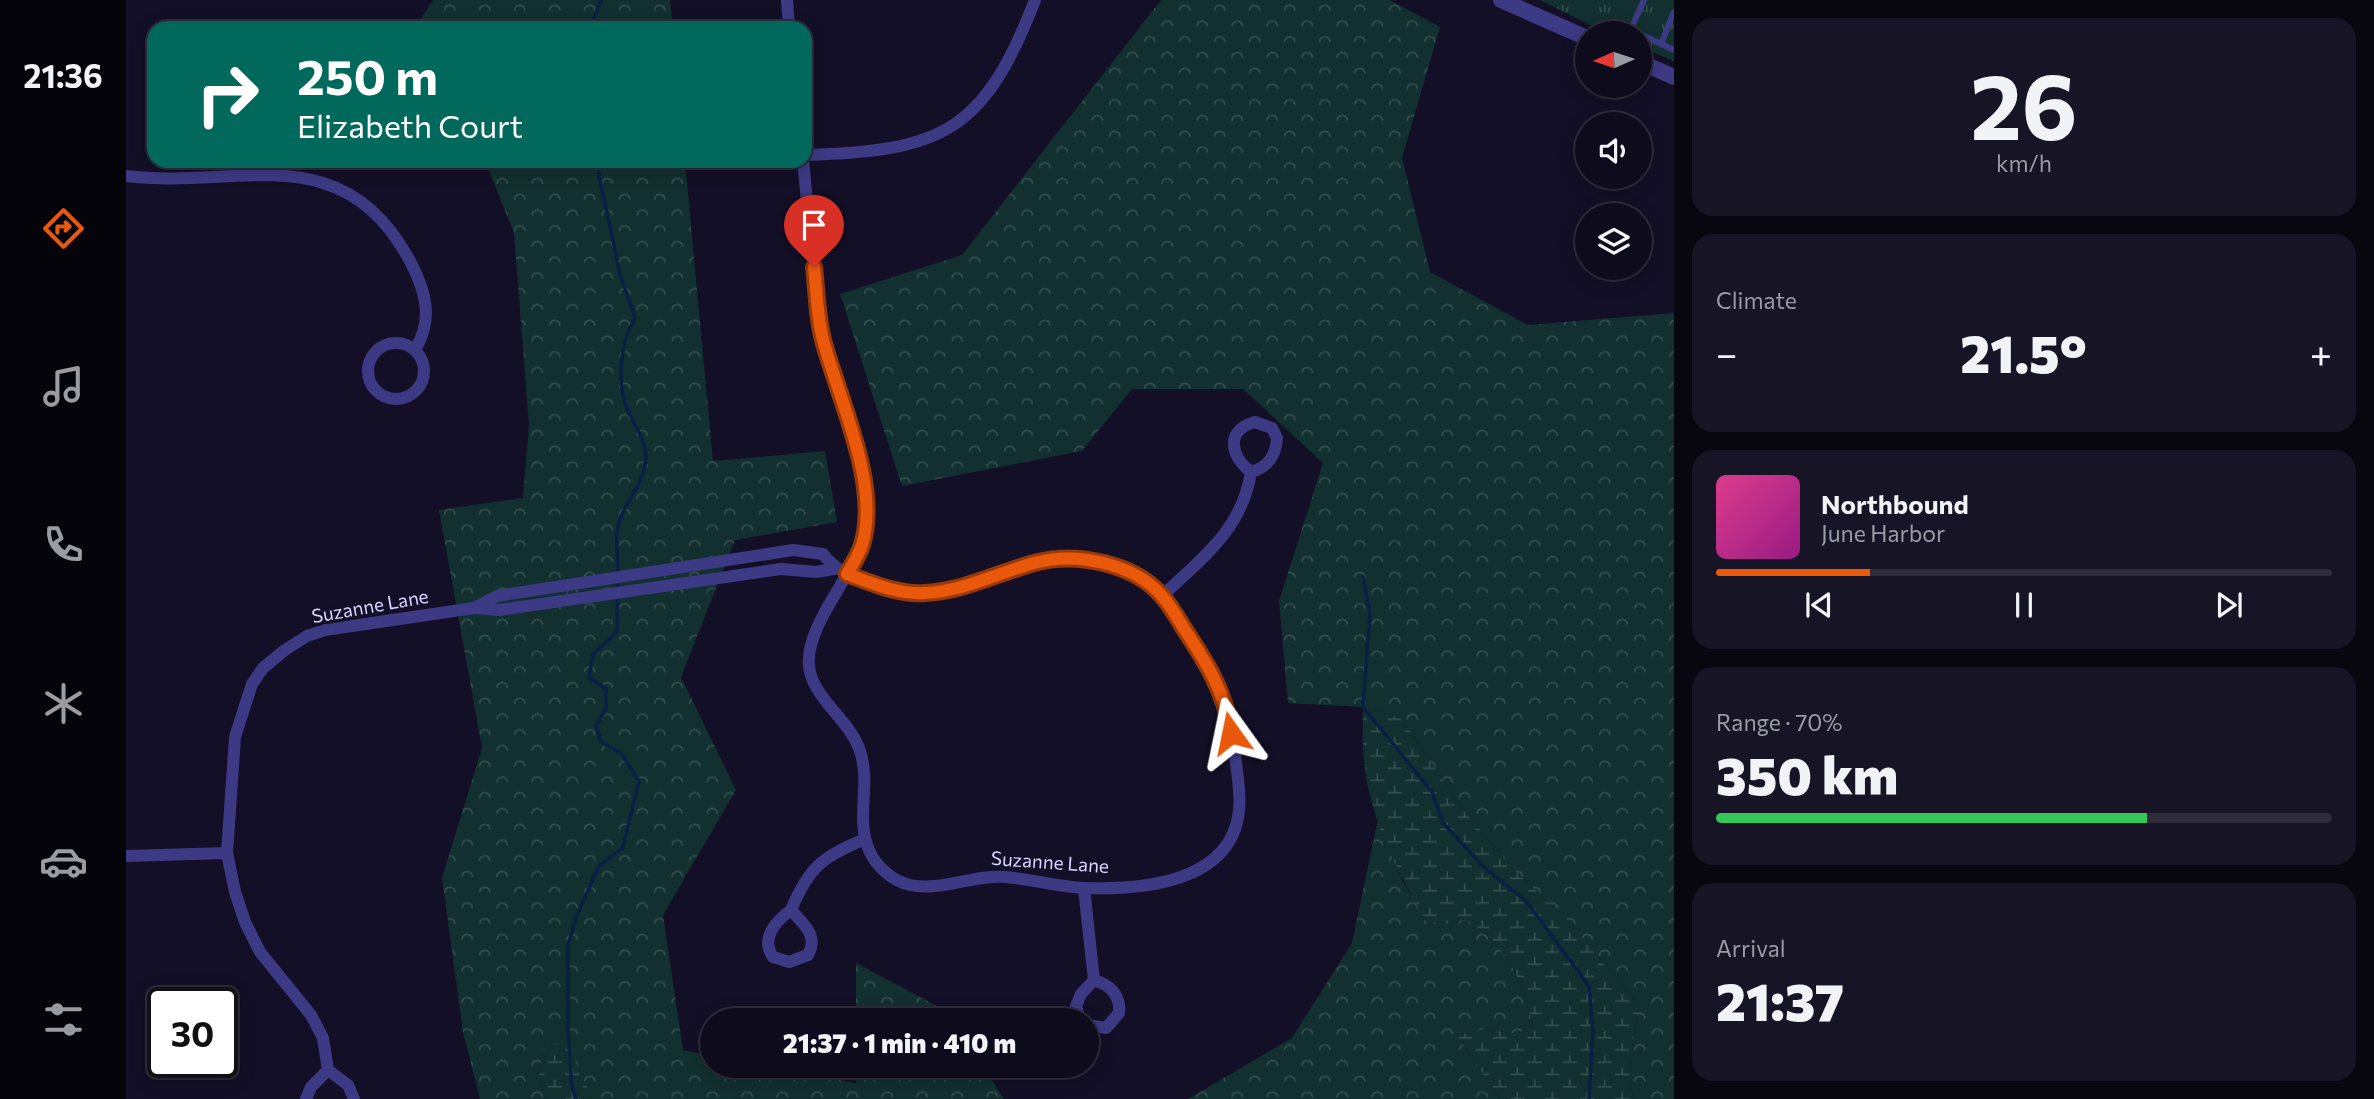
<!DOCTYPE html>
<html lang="en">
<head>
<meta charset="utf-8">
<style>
	body { margin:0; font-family:Commissioner,sans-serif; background:#171425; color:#f1f3f6; height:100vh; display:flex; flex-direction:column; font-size:26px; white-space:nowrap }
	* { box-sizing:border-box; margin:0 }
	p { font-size:23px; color:#9b9ba3 }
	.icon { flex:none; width:38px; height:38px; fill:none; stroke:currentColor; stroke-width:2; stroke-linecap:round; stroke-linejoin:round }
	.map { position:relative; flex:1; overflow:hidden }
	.drawer { display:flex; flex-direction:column; gap:18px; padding:18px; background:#08060f; width:700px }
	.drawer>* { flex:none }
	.banner { position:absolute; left:21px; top:21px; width:665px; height:147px; border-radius:21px; box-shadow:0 4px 18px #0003,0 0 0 2px #2e2b3b; background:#00695c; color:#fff; overflow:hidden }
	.needle { width:46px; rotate:267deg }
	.fabs { position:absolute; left:1449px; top:21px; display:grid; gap:14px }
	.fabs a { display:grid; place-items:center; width:77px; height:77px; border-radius:50%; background:#0e0b1c; box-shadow:0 4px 18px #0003,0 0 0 2px #2e2b3b; font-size:35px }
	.speed { position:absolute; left:21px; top:987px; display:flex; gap:14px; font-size:35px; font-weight:700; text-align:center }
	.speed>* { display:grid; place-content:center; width:91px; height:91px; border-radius:50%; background:#0e0b1c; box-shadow:0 4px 18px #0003,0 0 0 2px #2e2b3b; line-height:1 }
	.speed .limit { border:4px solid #111; border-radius:10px; background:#fff; color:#111 }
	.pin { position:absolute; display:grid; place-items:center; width:60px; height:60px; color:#fff; margin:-72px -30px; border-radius:50% 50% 50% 0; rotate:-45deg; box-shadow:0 0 7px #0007 }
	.pin .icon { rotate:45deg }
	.me { position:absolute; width:77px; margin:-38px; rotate:348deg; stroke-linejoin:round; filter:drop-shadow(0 0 5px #0008) }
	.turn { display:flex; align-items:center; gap:24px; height:147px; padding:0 35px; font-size:32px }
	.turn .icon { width:91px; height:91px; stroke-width:2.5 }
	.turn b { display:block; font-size:49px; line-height:60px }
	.big { font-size:52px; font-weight:800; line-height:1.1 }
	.drawer .card { flex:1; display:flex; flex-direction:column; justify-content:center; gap:10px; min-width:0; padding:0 24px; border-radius:21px; background:#171425 }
	.drawer .dial { align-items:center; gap:0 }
	.dial b { font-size:91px; line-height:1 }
	.song { display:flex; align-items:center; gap:21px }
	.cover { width:84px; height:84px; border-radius:10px; background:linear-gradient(135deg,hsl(330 70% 55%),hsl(310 70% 35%)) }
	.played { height:7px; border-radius:4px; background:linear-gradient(90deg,#ea580c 25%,#2e2b3b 25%) }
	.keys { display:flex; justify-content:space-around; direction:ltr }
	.heat { display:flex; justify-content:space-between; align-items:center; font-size:38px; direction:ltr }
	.charge { height:10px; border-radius:5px; background:linear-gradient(90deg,#34c759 70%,#2e2b3b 0) }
	.trip { position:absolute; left:574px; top:1008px; width:399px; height:70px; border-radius:35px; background:#0e0b1c; box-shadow:0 4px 18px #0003,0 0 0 2px #2e2b3b; font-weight:800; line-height:70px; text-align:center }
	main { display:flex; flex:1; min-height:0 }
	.menu { display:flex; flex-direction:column; width:126px; justify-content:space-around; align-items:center; background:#06040b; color:#9b9ba3 }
	.menu .icon { width:49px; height:49px }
	.menu .on { color:#ea580c }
	.menu b { font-size:32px; color:#f1f3f6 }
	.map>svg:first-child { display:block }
	.grass { fill:url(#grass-tufts) }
	.forest { fill:url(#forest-crowns) }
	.wetland { fill:url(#wetland-marsh) }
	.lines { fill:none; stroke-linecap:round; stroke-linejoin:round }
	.stream { stroke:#0a1f44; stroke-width:3.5 }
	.service { stroke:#3d3a85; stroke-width:6 }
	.minor { stroke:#3d3a85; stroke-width:12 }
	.tertiary { stroke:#3d3a85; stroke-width:16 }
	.route-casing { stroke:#983908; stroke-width:18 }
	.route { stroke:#ea580c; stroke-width:12 }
	.labels { text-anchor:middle; stroke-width:7; stroke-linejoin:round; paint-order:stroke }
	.street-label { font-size:19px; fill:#d9d4ff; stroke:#130f26 }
</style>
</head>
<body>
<main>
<nav class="menu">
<b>21:36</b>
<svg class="icon on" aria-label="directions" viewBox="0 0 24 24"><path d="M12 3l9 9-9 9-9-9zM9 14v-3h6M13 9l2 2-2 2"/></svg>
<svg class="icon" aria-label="music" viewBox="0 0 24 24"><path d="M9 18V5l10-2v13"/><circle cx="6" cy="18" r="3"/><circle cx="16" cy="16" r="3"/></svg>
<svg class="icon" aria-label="phone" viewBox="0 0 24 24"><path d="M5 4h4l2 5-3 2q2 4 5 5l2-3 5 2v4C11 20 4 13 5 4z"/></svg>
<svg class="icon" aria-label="climate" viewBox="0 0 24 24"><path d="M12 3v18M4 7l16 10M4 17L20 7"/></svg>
<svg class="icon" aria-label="car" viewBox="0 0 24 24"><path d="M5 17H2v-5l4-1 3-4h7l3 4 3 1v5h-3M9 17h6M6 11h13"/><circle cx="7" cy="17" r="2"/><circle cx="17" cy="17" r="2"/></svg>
<svg class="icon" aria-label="filters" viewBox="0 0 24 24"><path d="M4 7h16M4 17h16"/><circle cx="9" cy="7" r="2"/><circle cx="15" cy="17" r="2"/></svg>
</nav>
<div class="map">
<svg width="1548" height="1099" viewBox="0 0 1548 1099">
	<defs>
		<pattern id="grass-tufts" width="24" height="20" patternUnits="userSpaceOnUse" patternTransform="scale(1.75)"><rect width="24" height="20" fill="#12302f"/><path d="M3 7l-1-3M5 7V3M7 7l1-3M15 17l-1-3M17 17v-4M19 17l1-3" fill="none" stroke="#344d4e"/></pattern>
		<pattern id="forest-crowns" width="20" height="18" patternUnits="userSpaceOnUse" patternTransform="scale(1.75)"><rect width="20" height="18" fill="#12302f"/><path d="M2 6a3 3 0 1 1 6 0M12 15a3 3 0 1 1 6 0" fill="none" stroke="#344d4e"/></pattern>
		<pattern id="wetland-marsh" width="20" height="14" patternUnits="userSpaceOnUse" patternTransform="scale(1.75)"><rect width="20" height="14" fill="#12302f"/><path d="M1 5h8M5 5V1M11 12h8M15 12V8" fill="none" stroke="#344d4e"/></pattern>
	</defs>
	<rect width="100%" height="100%" fill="#130f26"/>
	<!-- grass -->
	<path class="grass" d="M1414,0H1548V61L1514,47V33H1480Z"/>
	<!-- forest -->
	<g class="forest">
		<path d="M307,0H544L547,28H289Z"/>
		<path d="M1035,0H1264L1314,27L1276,158L1304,272L1402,325L1548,313V1099H1507C1501,1070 1510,1034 1512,1004L1439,918L1387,869L1336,808L1275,718L1237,707L1162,703L1153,601L1197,463L1117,389H1006L956,451L776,486L714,294L836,255Z"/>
		<path d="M359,161H559L587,461L699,451L711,522L609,540L555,677L610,790L537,915L557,1050L586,1056V1066H638L730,1083V1066H857L878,1099H466L454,1076L419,1042L413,1074L419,1099H354L337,1032L316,878L356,748L313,510L397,498L403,425L388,233Z"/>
		<path d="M1252,819L1277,882L1300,920L1320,924L1340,919C1388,953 1390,971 1407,1025L1391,1034L1360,1029L1331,1035L1374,1099H1062L1166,1038L1226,943Z"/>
		<path d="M730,963L824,1013L829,1020H730Z"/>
	</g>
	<!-- wetland -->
	<g class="wetland">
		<path d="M1237,707L1275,718L1336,808L1387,869L1439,918L1512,1004C1510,1034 1501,1070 1507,1099H1374L1331,1035L1360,1029L1391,1034L1407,1025C1390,971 1388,953 1340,919L1320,924L1300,921C1272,873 1243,817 1238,761C1236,743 1237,725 1237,707Z"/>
		<path d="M419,1042L443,1047L466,1099H419L413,1074Z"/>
	</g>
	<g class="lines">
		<!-- stream -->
		<g class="stream">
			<path d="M464,28L475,0"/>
			<path d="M470,161L494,274L509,318C494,344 490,382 502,411C509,426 519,439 520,456C520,485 495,504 491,531C490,544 492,560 492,574"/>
			<path d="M1237,577L1244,613L1237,707L1306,792L1317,823L1358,867L1400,901L1463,986L1467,1032L1463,1099"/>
			<path d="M450,1099L446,1087L442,1031V946L450,917L473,866L497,848L513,781L496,754L475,742L470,725L480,709V689L463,677L467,654L491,632L492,581"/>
		</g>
		<!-- service -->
		<g class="service">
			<path d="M1503,33L1518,0"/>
			<path d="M1514,34L1548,50"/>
			<path d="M1535,44L1548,12"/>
		</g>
		<!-- minor -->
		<g class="minor">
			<path d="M661,0L663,28"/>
			<path d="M679,155C817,151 858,132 909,0"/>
			<path d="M0,176C111,190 217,133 285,263C300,292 307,319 290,348"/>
			<circle cx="270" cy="371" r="28"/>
			<path d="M1129,422L1146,428L1151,438C1150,456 1142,467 1125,472C1104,456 1099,430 1129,422Z"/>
			<path d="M1036,596C1076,558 1116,530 1125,472"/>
			<path d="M348,608L371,596L667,550L697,554C710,571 724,575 743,582C761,589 778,594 798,593C870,590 915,541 991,569C1008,575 1026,583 1038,598C1061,626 1092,673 1101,708C1105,723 1106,740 1109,755C1111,773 1115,792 1113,811C1105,883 1016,890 958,888C932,887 906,879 879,877C848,874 815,892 784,885C767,881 750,867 743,850C729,819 746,781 733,748C718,710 672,692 685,645C698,598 740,564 739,514C738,446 705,386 693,320L677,161"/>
			<path d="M0,856L101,853"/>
			<path d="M958,888L968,980"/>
			<path d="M665,910C677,924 693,935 682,955L663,962L647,957C634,938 650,921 665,910Z"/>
			<path d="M665,910C683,867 696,857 739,839"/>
			<path d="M954,1020L950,1006L955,994L968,980C984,985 995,995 993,1013L980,1028L961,1025"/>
			<path d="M202,1070L197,1038L185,1015L134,952L119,922L109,892L101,853L109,737L126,684L137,668L159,650L181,636L199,630L348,608L373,610L655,569L690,572L708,569"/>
			<path d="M180,1099L185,1087L202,1070L222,1085L228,1099"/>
		</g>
		<!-- tertiary -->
		<g class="tertiary">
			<path d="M1375,0L1461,38"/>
			<path d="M1514,62L1548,77"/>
		</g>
	</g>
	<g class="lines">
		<!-- route casing -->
		<g class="route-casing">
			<path id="route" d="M688,267C691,293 691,322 699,347C715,403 754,487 736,545C733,555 726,565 721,574C746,583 772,595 799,593C839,591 873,572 912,562C952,552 1009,564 1036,596C1044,605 1051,617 1057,627C1080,662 1099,691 1105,733"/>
		</g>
		<!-- route -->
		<use href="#route" class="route"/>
	</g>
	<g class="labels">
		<!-- street labels -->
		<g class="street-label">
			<text transform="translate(244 606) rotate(-10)" y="7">Suzanne Lane</text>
			<text transform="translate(924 862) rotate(4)" y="7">Suzanne Lane</text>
		</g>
	</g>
</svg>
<div class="fabs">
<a><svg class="needle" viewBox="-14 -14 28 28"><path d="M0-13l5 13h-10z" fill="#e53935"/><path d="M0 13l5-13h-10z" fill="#9b9ba3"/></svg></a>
<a><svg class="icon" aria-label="sound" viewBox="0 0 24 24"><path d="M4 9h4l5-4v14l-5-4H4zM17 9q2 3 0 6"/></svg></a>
<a><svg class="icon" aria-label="layers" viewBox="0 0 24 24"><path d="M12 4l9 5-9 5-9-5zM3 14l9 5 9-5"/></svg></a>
</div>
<div class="speed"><div class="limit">30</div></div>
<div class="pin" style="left:688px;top:267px;background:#d93025"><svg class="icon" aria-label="arrive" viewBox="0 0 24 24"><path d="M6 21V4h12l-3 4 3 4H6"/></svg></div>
<svg class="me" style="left:1105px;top:733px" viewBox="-20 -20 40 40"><path d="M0-17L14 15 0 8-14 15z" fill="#ea580c" stroke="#fff" stroke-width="4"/></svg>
<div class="trip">21:37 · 1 min · 410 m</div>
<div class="banner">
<div class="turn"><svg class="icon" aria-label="right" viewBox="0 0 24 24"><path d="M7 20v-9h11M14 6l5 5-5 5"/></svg><div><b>250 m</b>Elizabeth Court</div></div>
</div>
</div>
<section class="drawer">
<div class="card dial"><b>26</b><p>km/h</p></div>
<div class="card"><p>Climate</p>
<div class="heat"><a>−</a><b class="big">21.5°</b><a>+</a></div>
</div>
<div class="card">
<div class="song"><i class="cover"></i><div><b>Northbound</b><p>June Harbor</p></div></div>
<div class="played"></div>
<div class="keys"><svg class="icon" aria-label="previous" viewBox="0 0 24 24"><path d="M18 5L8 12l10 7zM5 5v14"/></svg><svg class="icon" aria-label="pause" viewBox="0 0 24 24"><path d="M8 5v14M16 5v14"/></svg><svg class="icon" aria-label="next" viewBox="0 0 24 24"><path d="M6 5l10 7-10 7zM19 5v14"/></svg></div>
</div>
<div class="card"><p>Range · 70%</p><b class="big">350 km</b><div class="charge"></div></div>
<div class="card"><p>Arrival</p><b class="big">21:37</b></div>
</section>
</main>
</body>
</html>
